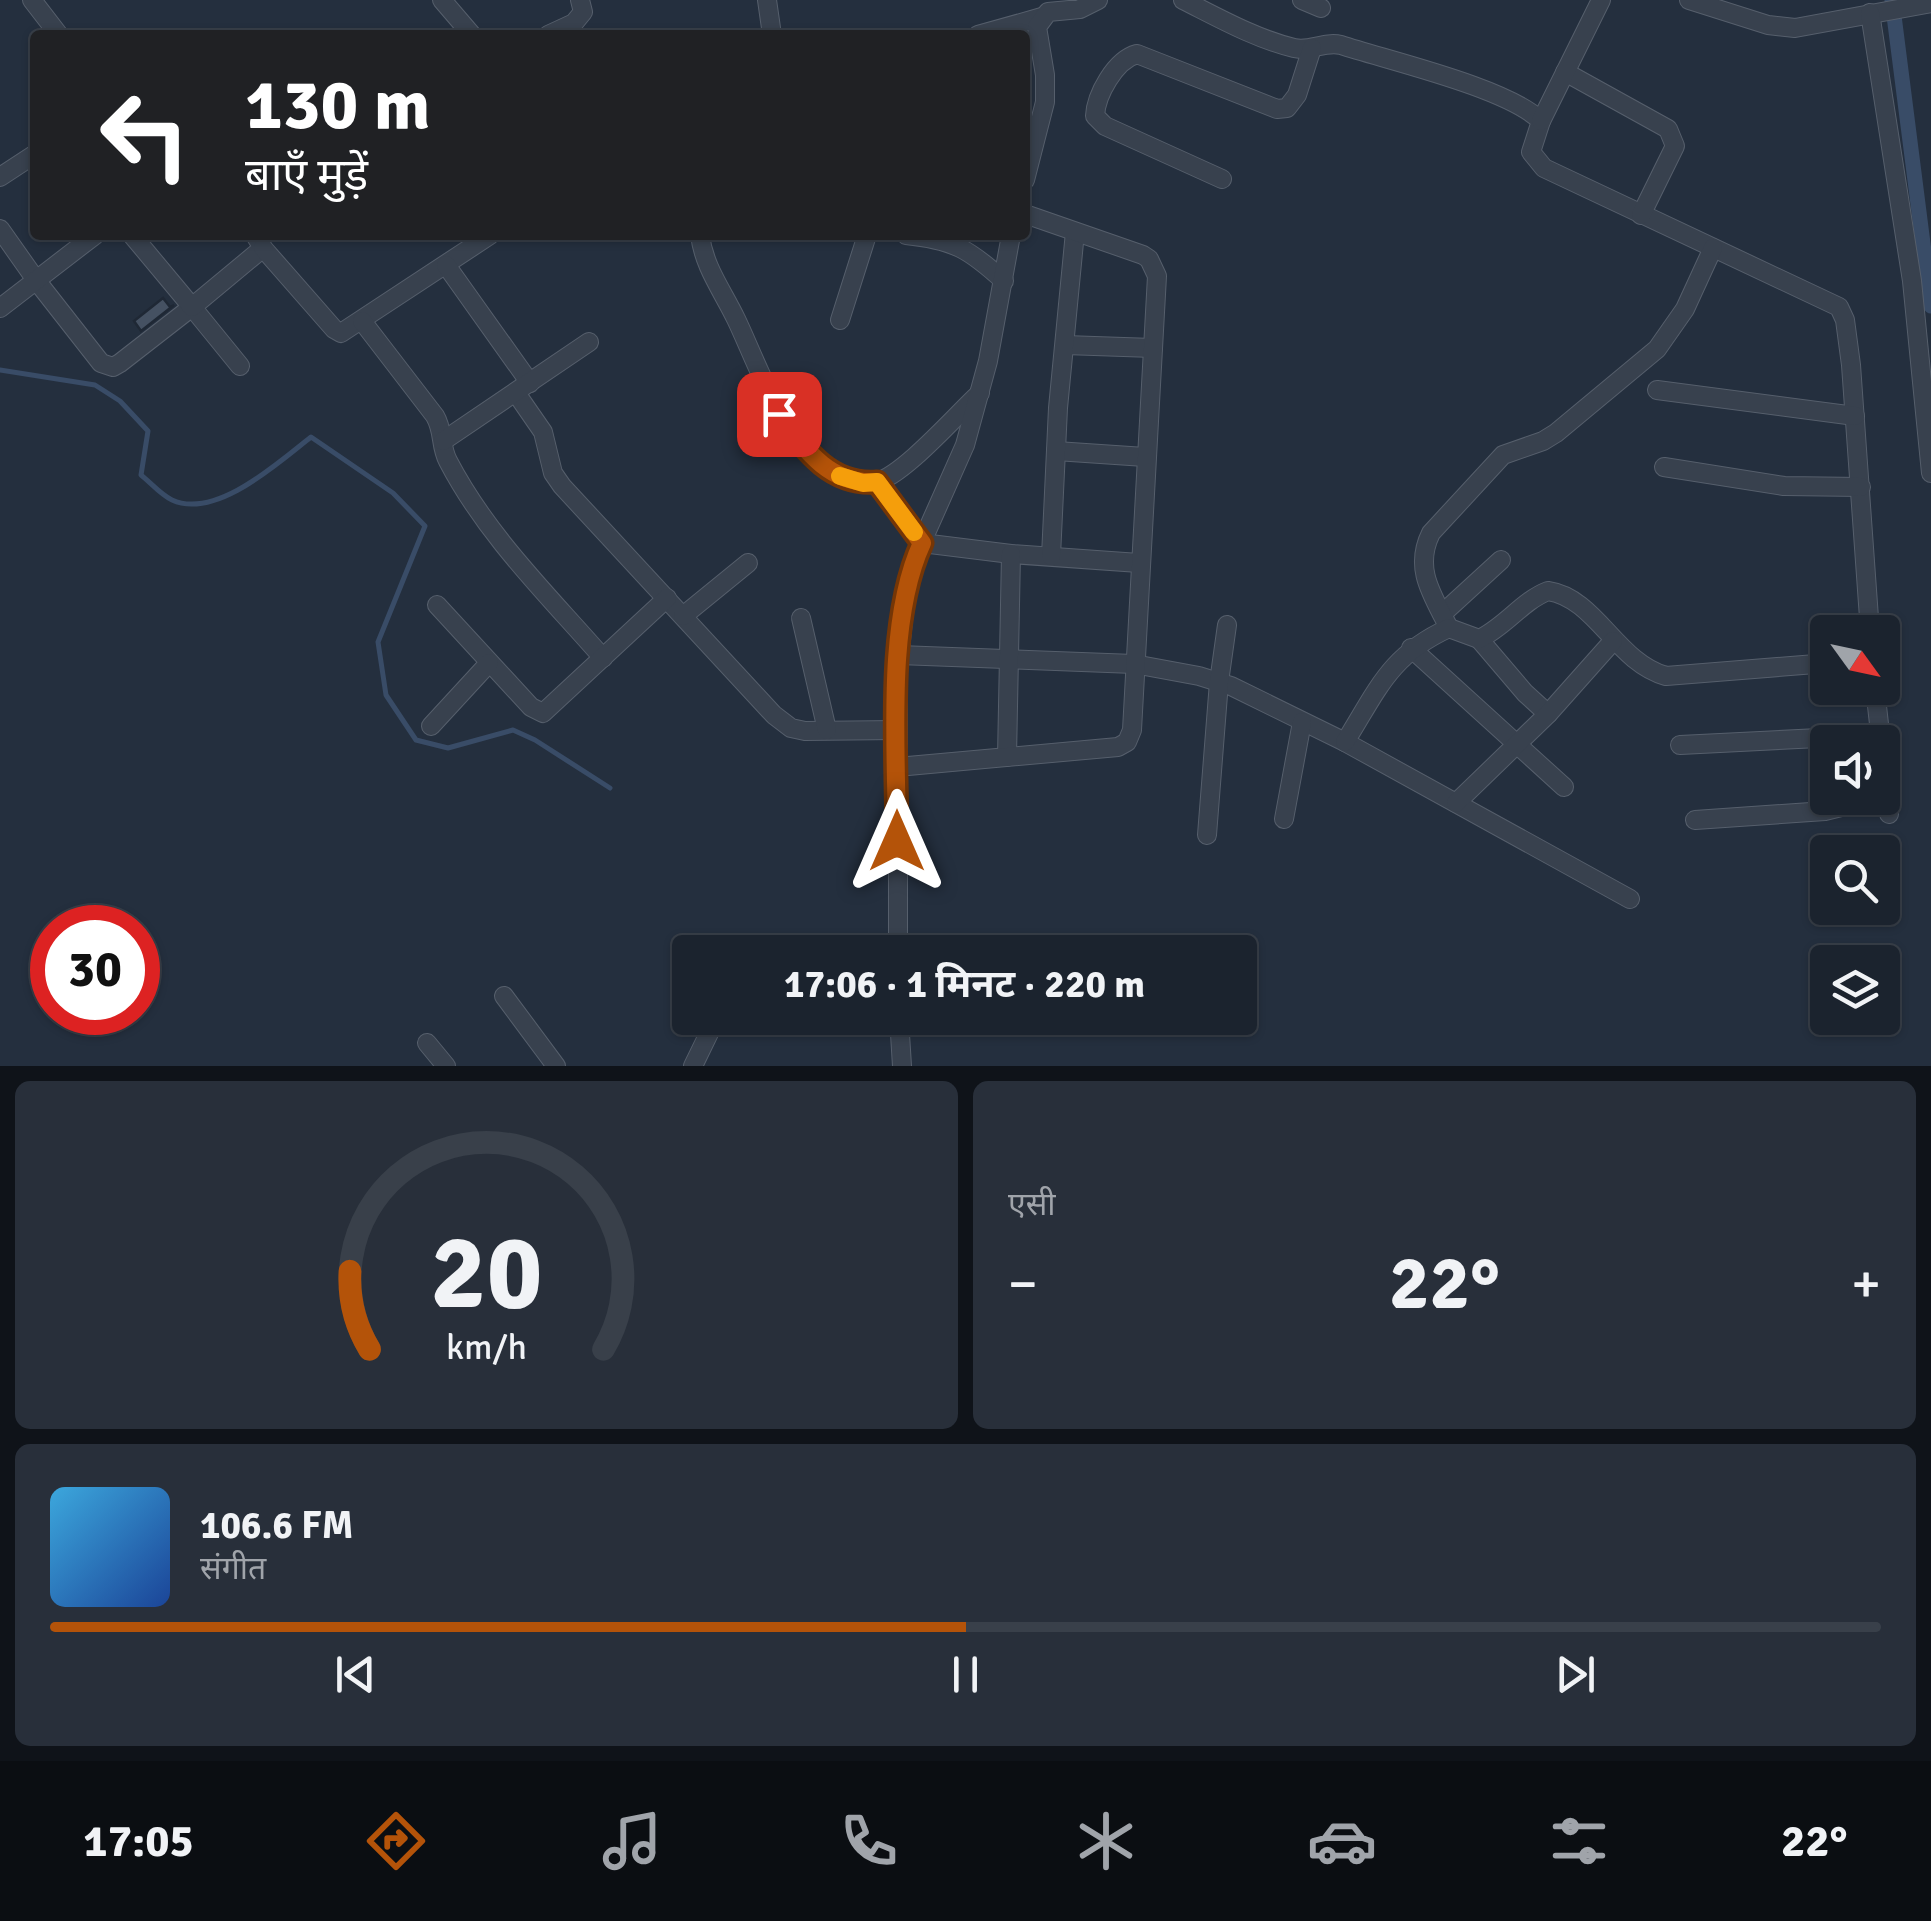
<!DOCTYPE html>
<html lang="hi">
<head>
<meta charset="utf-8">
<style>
	body { margin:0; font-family:Signika,"Noto Sans Devanagari",sans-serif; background:#282f3a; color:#f1f3f6; height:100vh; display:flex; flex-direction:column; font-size:38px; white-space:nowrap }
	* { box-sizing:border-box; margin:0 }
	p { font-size:32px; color:#a0a4aa }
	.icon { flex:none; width:55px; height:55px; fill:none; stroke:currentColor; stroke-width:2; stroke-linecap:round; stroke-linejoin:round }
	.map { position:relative; height:1066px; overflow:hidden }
	.side { display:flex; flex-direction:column; gap:15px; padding:15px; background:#0f1319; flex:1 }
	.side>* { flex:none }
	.guide { position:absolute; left:30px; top:30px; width:1000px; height:210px; border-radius:10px; box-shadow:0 2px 8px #0004,0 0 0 2px #39404a; background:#202124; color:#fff; overflow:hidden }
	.needle { width:65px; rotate:123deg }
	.buttons { position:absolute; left:1810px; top:615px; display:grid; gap:20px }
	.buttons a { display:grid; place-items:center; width:90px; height:90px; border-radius:10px; background:#1b232e; box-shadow:0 2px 8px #0004,0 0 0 2px #39404a; font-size:50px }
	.speed { position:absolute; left:30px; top:905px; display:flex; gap:20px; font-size:50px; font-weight:700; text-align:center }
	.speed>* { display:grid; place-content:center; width:130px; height:130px; border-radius:50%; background:#1b232e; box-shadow:0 2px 8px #0004,0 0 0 2px #39404a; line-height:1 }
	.speed .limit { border:15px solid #d22; background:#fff; color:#111 }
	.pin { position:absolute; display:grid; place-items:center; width:85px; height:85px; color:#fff; margin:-42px; border-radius:20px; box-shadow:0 5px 15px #0006 }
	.me { position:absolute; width:110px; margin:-55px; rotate:0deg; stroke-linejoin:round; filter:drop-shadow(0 0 8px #0008) }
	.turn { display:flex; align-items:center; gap:35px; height:210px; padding:0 50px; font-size:45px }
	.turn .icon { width:130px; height:130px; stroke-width:2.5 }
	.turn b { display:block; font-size:70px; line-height:85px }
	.big { font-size:75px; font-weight:700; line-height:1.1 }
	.side .tile { flex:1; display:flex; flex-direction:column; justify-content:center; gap:15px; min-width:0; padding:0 35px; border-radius:15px; background:#282f3a }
	.side .dial { align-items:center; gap:0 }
	.dial svg { height:260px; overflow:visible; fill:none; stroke:#39404a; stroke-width:7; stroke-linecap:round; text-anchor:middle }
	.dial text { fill:#f1f3f6; stroke:none }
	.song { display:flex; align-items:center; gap:30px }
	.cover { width:120px; height:120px; border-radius:15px; background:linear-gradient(135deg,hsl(200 70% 55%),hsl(220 70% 35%)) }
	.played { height:10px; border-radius:5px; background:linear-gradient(90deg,#b45309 50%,#39404a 50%) }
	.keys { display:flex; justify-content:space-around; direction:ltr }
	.heat { display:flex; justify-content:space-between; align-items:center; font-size:55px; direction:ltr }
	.side .tiles { flex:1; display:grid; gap:15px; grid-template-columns:1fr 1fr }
	.tile:last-child { grid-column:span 2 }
	.trip { position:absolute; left:672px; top:935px; width:585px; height:100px; border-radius:10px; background:#1b232e; box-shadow:0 2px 8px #0004,0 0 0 2px #39404a; font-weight:700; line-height:100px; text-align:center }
	.dock { display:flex; height:160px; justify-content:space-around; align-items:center; background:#0b0e12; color:#a0a4aa }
	.dock .icon { width:70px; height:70px }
	.dock .current { color:#b45309 }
	.dock b { font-size:45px; color:#f1f3f6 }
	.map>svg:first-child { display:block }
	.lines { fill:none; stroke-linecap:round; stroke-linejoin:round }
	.stream { stroke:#394c67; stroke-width:5 }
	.canal { stroke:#394c67; stroke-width:15 }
	.building { fill:#455162; stroke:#1f2835; stroke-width:2.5 }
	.minor-casing { stroke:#565f6c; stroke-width:20 }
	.minor { stroke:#38414e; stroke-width:18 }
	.route-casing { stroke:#753606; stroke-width:25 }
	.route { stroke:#b45309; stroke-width:18 }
	.slow { stroke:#f59e0b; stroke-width:18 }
</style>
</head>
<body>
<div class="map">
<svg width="1931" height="1066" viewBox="0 0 1931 1066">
	<rect width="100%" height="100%" fill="#242f3e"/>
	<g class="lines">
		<!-- stream -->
		<path class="stream" d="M0,370L95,385L120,401L148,431L141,475C150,482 161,495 172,500C216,520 279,462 311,437L393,493L425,526L378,642L386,695L416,740L448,748L513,730L535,740L610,788"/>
		<!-- canal -->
		<path class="canal" d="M1892,0L1931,306"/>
	</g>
	<!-- building -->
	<path class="building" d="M163,298L170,307L174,305L141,331L134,321Z"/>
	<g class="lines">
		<!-- minor casing -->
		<g class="minor-casing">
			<g id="minor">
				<path d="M32,0L59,35"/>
				<path d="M442,0L472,35"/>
				<path d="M767,0L772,35"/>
				<path d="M1183,0C1217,17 1256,39 1294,48C1310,52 1324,41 1341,45C1390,61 1508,88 1541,121L1531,152L1544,168L1839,307L1845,320L1851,365L1870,632"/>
				<path d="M1302,0L1321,8"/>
				<path d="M1689,0L1768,25L1795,28L1931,3"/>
				<path d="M1870,13L1912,281L1931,473"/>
				<path d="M548,35L574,23L583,12L580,0"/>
				<path d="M978,35L1042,17"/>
				<path d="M1565,72L1668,129L1675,146L1641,215"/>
				<path d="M1541,121L1601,0"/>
				<path d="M0,177L35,154"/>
				<path d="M1222,179L1105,126L1095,116C1096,95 1115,60 1137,54L1277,109L1287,108L1297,95L1312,48"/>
				<path d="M1025,180L1045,102V75L1037,27L1048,12L1080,9L1098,0"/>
				<path d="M0,229L36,280L101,363L113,367L120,363L192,307L240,366"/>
				<path d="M132,235L192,307L263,248L255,235"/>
				<path d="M700,235C704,267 722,290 736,319C760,368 801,496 876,482C903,476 957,414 980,393"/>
				<path d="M906,235C954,240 969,249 1004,281"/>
				<path d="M263,248L334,329L341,333L490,235"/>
				<path d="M446,265L530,383"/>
				<path d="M0,308L95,235"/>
				<path d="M840,320L867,235"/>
				<path d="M362,321L435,416C444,431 440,446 448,461C487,536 548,595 603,658"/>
				<path d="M1065,345L1153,348"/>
				<path d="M1657,390L1855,416"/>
				<path d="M516,393L543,432L553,473L562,486L774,715L791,728L805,731L896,730"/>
				<path d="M443,441L589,342"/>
				<path d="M1056,451L1145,457"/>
				<path d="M1664,467L1784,486L1861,487"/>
				<path d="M877,482L922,543L1011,554L1139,563"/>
				<path d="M1051,556L1058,408L1075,232"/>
				<path d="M437,605L531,707L543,713L667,598"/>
				<path d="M1442,614L1501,560"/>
				<path d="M683,616L748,563"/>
				<path d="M801,618L827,730"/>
				<path d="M1449,628C1433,596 1413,569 1431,533L1503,455L1543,441L1556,433L1657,349L1685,309L1713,248"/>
				<path d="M1479,639L1525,693L1548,714"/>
				<path d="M1411,648L1564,787"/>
				<path d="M899,655L1134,664L1199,676L1231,686L1345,742L1630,899"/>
				<path d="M1875,688L1881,742"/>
				<path d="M431,726L489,663"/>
				<path d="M1345,742C1378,689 1390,655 1449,628L1479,639C1505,627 1522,601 1548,591C1596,598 1616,662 1666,676L1828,663"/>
				<path d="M1680,745L1880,735"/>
				<path d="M1882,756L1889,814"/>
				<path d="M1007,757L1011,554"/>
				<path d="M897,767L1118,747L1127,742L1132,730L1157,276L1149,259L1143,255L1025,214"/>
				<path d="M1456,803L1548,714L1613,641"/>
				<path d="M1284,819L1302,722"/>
				<path d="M1695,820L1825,811L1878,798"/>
				<path d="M1207,835L1219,682L1227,625"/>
				<path d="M898,952V670L906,591L913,562L965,445L988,361L1011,235"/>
				<path d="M504,996L556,1066"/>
				<path d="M899,1018L902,1066"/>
				<path d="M427,1043L446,1066"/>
				<path d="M693,1066L711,1029"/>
			</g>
		</g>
		<!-- minor -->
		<use href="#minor" class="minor"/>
	</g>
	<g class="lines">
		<!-- route casing -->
		<g class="route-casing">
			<path id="route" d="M779,414C804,448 829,486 877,482L922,543C885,623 897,752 897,841"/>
		</g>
		<!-- route -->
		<use href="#route" class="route"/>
		<!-- slow -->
		<path class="slow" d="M840,476L863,483L877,482L914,532"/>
	</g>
</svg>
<div class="buttons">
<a><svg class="needle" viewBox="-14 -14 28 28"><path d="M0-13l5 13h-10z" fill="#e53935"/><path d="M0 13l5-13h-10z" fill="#a0a4aa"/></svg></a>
<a><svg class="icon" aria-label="sound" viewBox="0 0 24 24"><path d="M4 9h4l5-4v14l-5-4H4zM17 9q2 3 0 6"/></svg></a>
<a><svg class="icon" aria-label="search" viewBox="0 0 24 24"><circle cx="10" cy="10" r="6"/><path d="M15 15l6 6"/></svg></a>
<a><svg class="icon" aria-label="layers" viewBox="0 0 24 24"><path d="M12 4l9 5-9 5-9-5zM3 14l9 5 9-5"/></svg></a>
</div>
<div class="speed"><div class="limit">30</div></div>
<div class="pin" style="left:779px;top:414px;background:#d93025"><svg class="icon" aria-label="arrive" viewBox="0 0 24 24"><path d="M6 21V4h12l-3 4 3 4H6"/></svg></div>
<svg class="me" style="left:897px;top:841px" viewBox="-20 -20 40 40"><path d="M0-17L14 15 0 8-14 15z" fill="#b45309" stroke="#fff" stroke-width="4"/></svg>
<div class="trip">17:06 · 1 मिनट · 220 m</div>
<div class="guide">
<div class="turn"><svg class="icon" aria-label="left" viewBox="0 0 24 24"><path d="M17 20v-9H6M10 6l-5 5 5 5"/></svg><div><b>130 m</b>बाएँ मुड़ें</div></div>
</div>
</div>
<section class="side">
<div class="tiles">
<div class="tile dial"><svg viewBox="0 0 100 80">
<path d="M14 69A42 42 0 1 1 86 69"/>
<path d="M14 69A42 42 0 0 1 8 45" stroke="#b45309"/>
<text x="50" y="56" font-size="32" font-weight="700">20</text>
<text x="50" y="72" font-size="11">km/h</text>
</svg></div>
<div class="tile"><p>एसी</p>
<div class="heat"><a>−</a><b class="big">22°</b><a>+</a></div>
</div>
<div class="tile">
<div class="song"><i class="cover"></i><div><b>106.6 FM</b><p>संगीत</p></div></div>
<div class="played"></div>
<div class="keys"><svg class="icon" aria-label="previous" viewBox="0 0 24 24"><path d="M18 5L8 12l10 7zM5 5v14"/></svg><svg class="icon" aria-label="pause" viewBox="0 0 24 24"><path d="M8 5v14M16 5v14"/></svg><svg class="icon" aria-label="next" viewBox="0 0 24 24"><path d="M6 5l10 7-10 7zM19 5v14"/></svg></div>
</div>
</div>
</section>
<nav class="dock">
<b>17:05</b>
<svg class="icon current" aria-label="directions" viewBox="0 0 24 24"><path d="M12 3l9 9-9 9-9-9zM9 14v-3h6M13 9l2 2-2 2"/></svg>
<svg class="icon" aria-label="music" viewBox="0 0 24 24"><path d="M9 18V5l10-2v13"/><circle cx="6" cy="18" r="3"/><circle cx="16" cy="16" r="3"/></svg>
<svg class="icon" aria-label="phone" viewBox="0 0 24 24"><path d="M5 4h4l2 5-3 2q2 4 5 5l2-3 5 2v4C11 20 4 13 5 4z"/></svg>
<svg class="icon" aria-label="climate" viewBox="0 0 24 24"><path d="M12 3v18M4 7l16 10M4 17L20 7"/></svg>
<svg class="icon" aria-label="car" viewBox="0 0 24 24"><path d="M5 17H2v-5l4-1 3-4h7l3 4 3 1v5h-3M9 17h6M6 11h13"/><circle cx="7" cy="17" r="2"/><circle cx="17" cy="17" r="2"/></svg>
<svg class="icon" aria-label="filters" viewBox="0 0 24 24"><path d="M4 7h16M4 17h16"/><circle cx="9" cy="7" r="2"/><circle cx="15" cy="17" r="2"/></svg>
<b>22°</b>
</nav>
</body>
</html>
